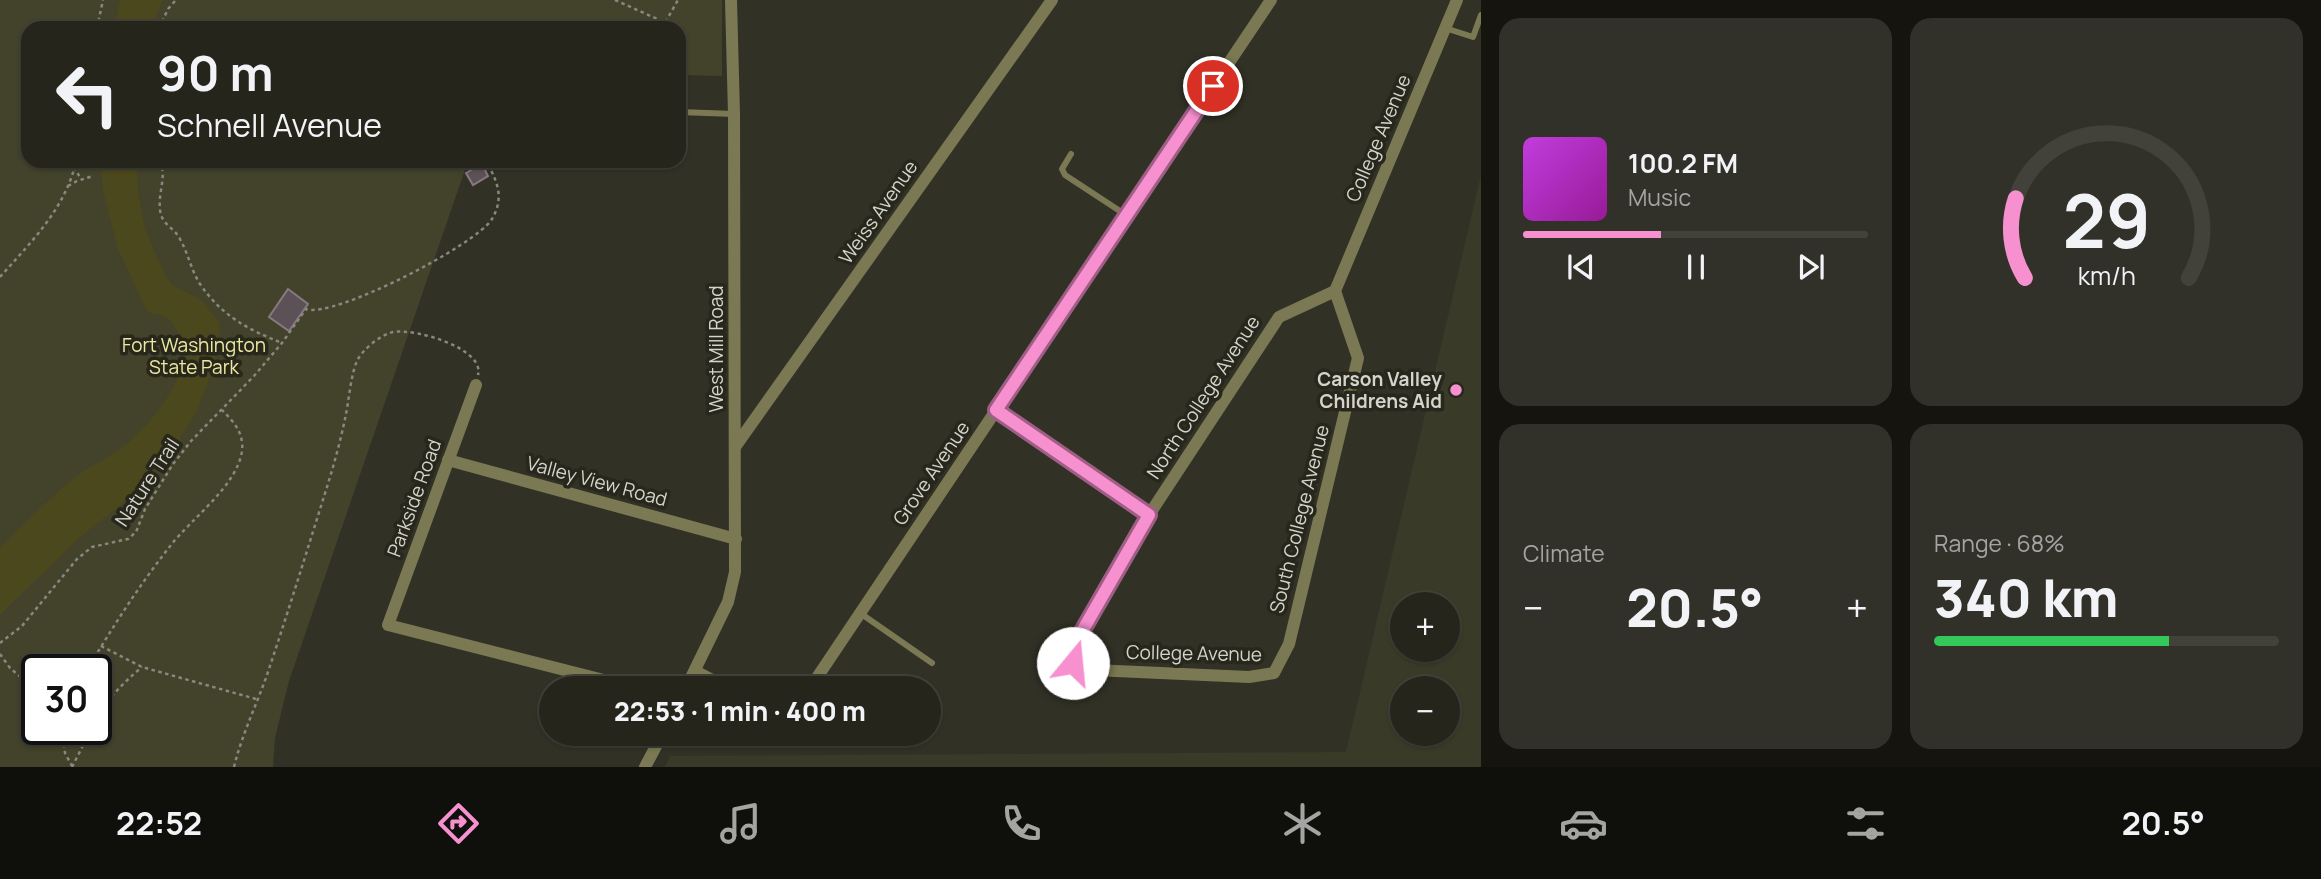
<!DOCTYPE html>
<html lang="en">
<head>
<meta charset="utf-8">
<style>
	body { margin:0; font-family:Manrope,sans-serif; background:#323129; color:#f1f3f6; height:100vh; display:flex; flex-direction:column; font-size:26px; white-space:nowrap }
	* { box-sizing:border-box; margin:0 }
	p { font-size:23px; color:#a4a5a3 }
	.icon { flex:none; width:38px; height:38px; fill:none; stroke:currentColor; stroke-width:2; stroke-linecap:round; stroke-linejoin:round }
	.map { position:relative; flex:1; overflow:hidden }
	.drawer { display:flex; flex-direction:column; gap:18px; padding:18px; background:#15140f; width:840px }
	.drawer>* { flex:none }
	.guide { position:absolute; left:21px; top:21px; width:665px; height:147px; border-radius:21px; box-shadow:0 2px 5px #0004,0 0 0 2px #42423b; background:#26251c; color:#f1f3f6; overflow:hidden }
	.controls { position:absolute; left:1390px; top:592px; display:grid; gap:14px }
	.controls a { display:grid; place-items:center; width:70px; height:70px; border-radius:50%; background:#26251c; box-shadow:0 2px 5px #0004,0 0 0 2px #42423b; font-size:35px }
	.speed { position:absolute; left:21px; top:654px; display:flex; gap:14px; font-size:35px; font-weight:700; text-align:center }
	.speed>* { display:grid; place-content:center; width:91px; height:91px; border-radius:50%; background:#26251c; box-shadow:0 2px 5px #0004,0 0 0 2px #42423b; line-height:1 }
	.speed .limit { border:4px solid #111; border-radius:10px; background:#fff; color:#111 }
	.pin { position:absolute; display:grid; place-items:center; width:60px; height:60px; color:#fff; margin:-30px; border:4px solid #fff; border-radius:50%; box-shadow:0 2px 7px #0007 }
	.me { position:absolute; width:77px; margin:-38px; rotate:17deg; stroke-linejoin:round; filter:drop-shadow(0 0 5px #0008) }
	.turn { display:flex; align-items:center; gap:24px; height:147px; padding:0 21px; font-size:32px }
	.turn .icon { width:91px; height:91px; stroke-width:2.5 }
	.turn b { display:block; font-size:49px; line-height:60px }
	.big { font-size:52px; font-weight:800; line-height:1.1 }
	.drawer .card { flex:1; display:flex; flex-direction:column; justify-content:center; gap:10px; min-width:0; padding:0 24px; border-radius:21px; background:#323129 }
	.drawer .dial { align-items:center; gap:0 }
	.dial svg { height:182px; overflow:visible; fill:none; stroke:#42423b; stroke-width:7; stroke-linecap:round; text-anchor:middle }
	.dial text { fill:#f1f3f6; stroke:none }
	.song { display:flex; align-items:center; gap:21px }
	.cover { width:84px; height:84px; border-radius:10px; background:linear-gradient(135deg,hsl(290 70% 55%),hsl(300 70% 35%)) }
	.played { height:7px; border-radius:4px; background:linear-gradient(90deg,#f690cf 40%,#42423b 40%) }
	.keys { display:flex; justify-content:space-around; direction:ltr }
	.heat { display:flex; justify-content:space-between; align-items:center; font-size:38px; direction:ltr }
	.charge { height:10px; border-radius:5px; background:linear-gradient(90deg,#34c759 68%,#42423b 0) }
	.drawer .tiles { flex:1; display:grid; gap:18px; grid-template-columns:repeat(2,1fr) }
	.trip { position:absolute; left:539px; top:676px; width:402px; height:70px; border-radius:35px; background:#26251c; box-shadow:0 2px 5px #0004,0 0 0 2px #42423b; font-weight:800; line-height:70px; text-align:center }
	.dock { display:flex; height:112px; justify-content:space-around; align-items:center; background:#0f0f0b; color:#a4a5a3 }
	.dock .icon { width:49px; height:49px }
	.dock .active { color:#f690cf }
	.dock b { font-size:32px; color:#f1f3f6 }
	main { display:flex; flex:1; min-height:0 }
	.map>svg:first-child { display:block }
	.built { fill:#3a3a28; fill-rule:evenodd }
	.green { fill:#43422a; fill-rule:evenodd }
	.water { fill:#4b481d }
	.building { fill:#5d5158; stroke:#867980; stroke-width:2 }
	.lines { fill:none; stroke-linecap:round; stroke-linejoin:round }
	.path { stroke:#898880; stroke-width:2.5; stroke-dasharray:3.5 3.5; stroke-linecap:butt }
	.service { stroke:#7b7953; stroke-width:6 }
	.minor { stroke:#7b7953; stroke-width:12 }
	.route-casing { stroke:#a05e87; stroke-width:18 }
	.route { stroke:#f690cf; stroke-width:12 }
	.poi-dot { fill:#f690cf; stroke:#28271c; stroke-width:2.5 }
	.labels { text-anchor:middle; stroke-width:7; stroke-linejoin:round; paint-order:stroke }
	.street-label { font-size:19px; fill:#d4d4cd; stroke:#28271c }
	.park-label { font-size:19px; fill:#ece8a0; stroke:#28271c }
	.poi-label { font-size:19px; font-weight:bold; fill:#d4d4cd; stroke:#28271c; text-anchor:end }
</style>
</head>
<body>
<main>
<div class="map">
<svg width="1481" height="767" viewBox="0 0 1481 767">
	<rect width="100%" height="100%" fill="#323126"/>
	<!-- built -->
	<path class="built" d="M1481,175V767H665L670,756L1346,752ZM1402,604H1447V649H1402ZM1402,688H1447V733H1402Z"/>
	<!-- green -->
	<path class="green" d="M0,0H722V76L679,75V28H28V161H468L289,681L275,738L273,767H0ZM37,670H96V730H37Z"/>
	<!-- water -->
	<g class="water">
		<path d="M120,0H163L151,28H114Z"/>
		<path d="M101,161H137L138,192L145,229L164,272L172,285L200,299L219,322V345L206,388L197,410L177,443L150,474L122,504L80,537L0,615V548C25,523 50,497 78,475C92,464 110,458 124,446C151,423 197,372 179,334C172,321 166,313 151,314L145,307L118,249L103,191Z"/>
	</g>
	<!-- building -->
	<g class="building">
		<path d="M482,164L488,176L473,185L466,173Z"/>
		<path d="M288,289L308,304L289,331L269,317Z"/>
	</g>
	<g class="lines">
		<!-- path -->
		<g class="path">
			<path d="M615,0L664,22"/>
			<path d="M97,28L103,0"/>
			<path d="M159,28L168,9L176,0"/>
			<path d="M662,28L678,0"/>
			<path d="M160,161C167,177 158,192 160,209C161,225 174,227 180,239C188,253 191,270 200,284C222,316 247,329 282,343"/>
			<path d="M74,167L81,179"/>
			<path d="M68,186L77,181L93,176"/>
			<path d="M0,277C31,242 66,208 76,161"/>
			<path d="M0,643L22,626L77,559L92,547L128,539L136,532L145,509L173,464L191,441L254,376L282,343L306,309C333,319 476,245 492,219C503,200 499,186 490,168L512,161"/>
			<path d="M101,646L142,667L256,699"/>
			<path d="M0,654L10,668L37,691"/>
			<path d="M87,670C112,628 140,584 171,545C192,518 237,486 242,451C244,433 234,422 222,410"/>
			<path d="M96,720C108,698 123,683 142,667"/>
			<path d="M62,730L65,753L72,766"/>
			<path d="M72,767L91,730"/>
			<path d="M234,767C242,734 257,704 268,672C288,612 307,551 326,490C334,465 341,439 346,414C349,399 351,374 357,361C362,350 380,335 393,332C414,328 485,348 478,375"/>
		</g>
		<!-- service -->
		<g class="service">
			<path d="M1445,28L1473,37L1481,15"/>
			<path d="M679,112L734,114"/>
			<path d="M1071,154L1062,169L1065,175L1126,215"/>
			<path d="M860,613L932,663"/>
		</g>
		<!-- minor -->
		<g class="minor">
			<path d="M1335,291L1358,358L1289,644L1274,673L1249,677L1094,670L1073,663V647L1149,515L1279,317Z"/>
			<path d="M1335,291L1457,0"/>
			<path d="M476,385L388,625L635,688"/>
			<path d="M996,410L1149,515"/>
			<path d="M735,447L1052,0"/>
			<path d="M448,460L736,539"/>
			<path d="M695,671L728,688"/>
			<path d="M686,688L728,602L735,572L734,114L731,0"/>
			<path d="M810,688L1271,0"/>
			<path d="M645,767L663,733"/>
		</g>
	</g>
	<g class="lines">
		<!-- route casing -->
		<g class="route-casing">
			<path id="route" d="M1073,663V647L1149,515L996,410L1213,86"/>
		</g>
		<!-- route -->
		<use href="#route" class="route"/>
	</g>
	<!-- markers -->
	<circle class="poi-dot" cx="1456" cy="390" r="7"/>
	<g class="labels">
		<!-- street labels -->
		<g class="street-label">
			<text transform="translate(1378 138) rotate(-67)" y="7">College Avenue</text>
			<text transform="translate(878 212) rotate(-55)" y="7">Weiss Avenue</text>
			<text transform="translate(716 349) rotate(-90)" y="7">West Mill Road</text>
			<text transform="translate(1203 397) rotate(-57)" y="7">North College Avenue</text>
			<text transform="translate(931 473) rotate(-56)" y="7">Grove Avenue</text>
			<text transform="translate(597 481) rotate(15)" y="7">Valley View Road</text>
			<text transform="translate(147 482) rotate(-57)" y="7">Nature Trail</text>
			<text transform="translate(414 498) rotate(-70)" y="7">Parkside Road</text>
			<text transform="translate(1299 519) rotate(-76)" y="7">South College Avenue</text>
			<text transform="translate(1194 653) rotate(1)" y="7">College Avenue</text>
		</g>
		<!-- park labels -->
		<g class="park-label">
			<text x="194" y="352">Fort Washington<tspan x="194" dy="22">State Park</tspan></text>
		</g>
		<!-- poi labels -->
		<g class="poi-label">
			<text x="1442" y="386">Carson Valley<tspan x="1442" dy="22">Childrens Aid</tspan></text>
		</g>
	</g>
</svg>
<div class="controls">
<a>+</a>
<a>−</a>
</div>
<div class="speed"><div class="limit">30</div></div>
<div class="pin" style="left:1213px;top:86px;background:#d93025"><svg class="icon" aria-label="arrive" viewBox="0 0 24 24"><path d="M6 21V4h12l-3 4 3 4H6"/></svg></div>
<svg class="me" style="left:1073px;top:663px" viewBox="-20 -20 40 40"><circle r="19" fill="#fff"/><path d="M0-13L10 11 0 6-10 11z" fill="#f690cf"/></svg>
<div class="trip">22:53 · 1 min · 400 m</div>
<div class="guide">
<div class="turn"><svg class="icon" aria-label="left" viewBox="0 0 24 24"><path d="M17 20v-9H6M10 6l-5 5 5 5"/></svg><div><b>90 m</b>Schnell Avenue</div></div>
</div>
</div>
<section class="drawer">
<div class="tiles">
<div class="card">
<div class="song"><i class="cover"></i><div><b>100.2 FM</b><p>Music</p></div></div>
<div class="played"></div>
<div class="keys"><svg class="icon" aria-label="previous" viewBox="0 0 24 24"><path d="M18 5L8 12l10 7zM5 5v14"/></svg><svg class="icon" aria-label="pause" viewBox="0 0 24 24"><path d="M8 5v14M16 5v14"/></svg><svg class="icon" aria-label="next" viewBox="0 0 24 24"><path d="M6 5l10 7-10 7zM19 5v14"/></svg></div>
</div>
<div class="card dial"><svg viewBox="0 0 100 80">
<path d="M14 69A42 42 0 1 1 86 69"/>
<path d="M14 69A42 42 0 0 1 10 34" stroke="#f690cf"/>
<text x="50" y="56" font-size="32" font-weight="700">29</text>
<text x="50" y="72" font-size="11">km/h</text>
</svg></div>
<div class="card"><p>Climate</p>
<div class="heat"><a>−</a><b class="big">20.5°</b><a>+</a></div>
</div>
<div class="card"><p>Range · 68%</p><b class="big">340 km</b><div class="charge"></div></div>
</div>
</section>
</main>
<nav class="dock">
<b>22:52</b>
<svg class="icon active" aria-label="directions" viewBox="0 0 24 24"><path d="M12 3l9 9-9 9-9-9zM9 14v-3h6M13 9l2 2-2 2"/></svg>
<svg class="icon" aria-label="music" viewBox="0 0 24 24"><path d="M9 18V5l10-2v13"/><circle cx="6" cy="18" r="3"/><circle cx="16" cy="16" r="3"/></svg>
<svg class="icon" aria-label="phone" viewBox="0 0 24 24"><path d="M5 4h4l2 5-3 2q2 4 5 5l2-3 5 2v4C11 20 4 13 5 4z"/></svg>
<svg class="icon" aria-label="climate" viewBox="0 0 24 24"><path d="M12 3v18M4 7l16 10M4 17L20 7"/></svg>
<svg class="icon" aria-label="car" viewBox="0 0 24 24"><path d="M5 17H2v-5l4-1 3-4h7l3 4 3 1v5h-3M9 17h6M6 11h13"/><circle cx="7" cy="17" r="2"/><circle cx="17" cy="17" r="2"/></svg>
<svg class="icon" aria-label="filters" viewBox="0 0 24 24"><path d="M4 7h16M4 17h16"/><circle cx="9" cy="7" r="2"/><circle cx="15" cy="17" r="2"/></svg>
<b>20.5°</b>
</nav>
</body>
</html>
